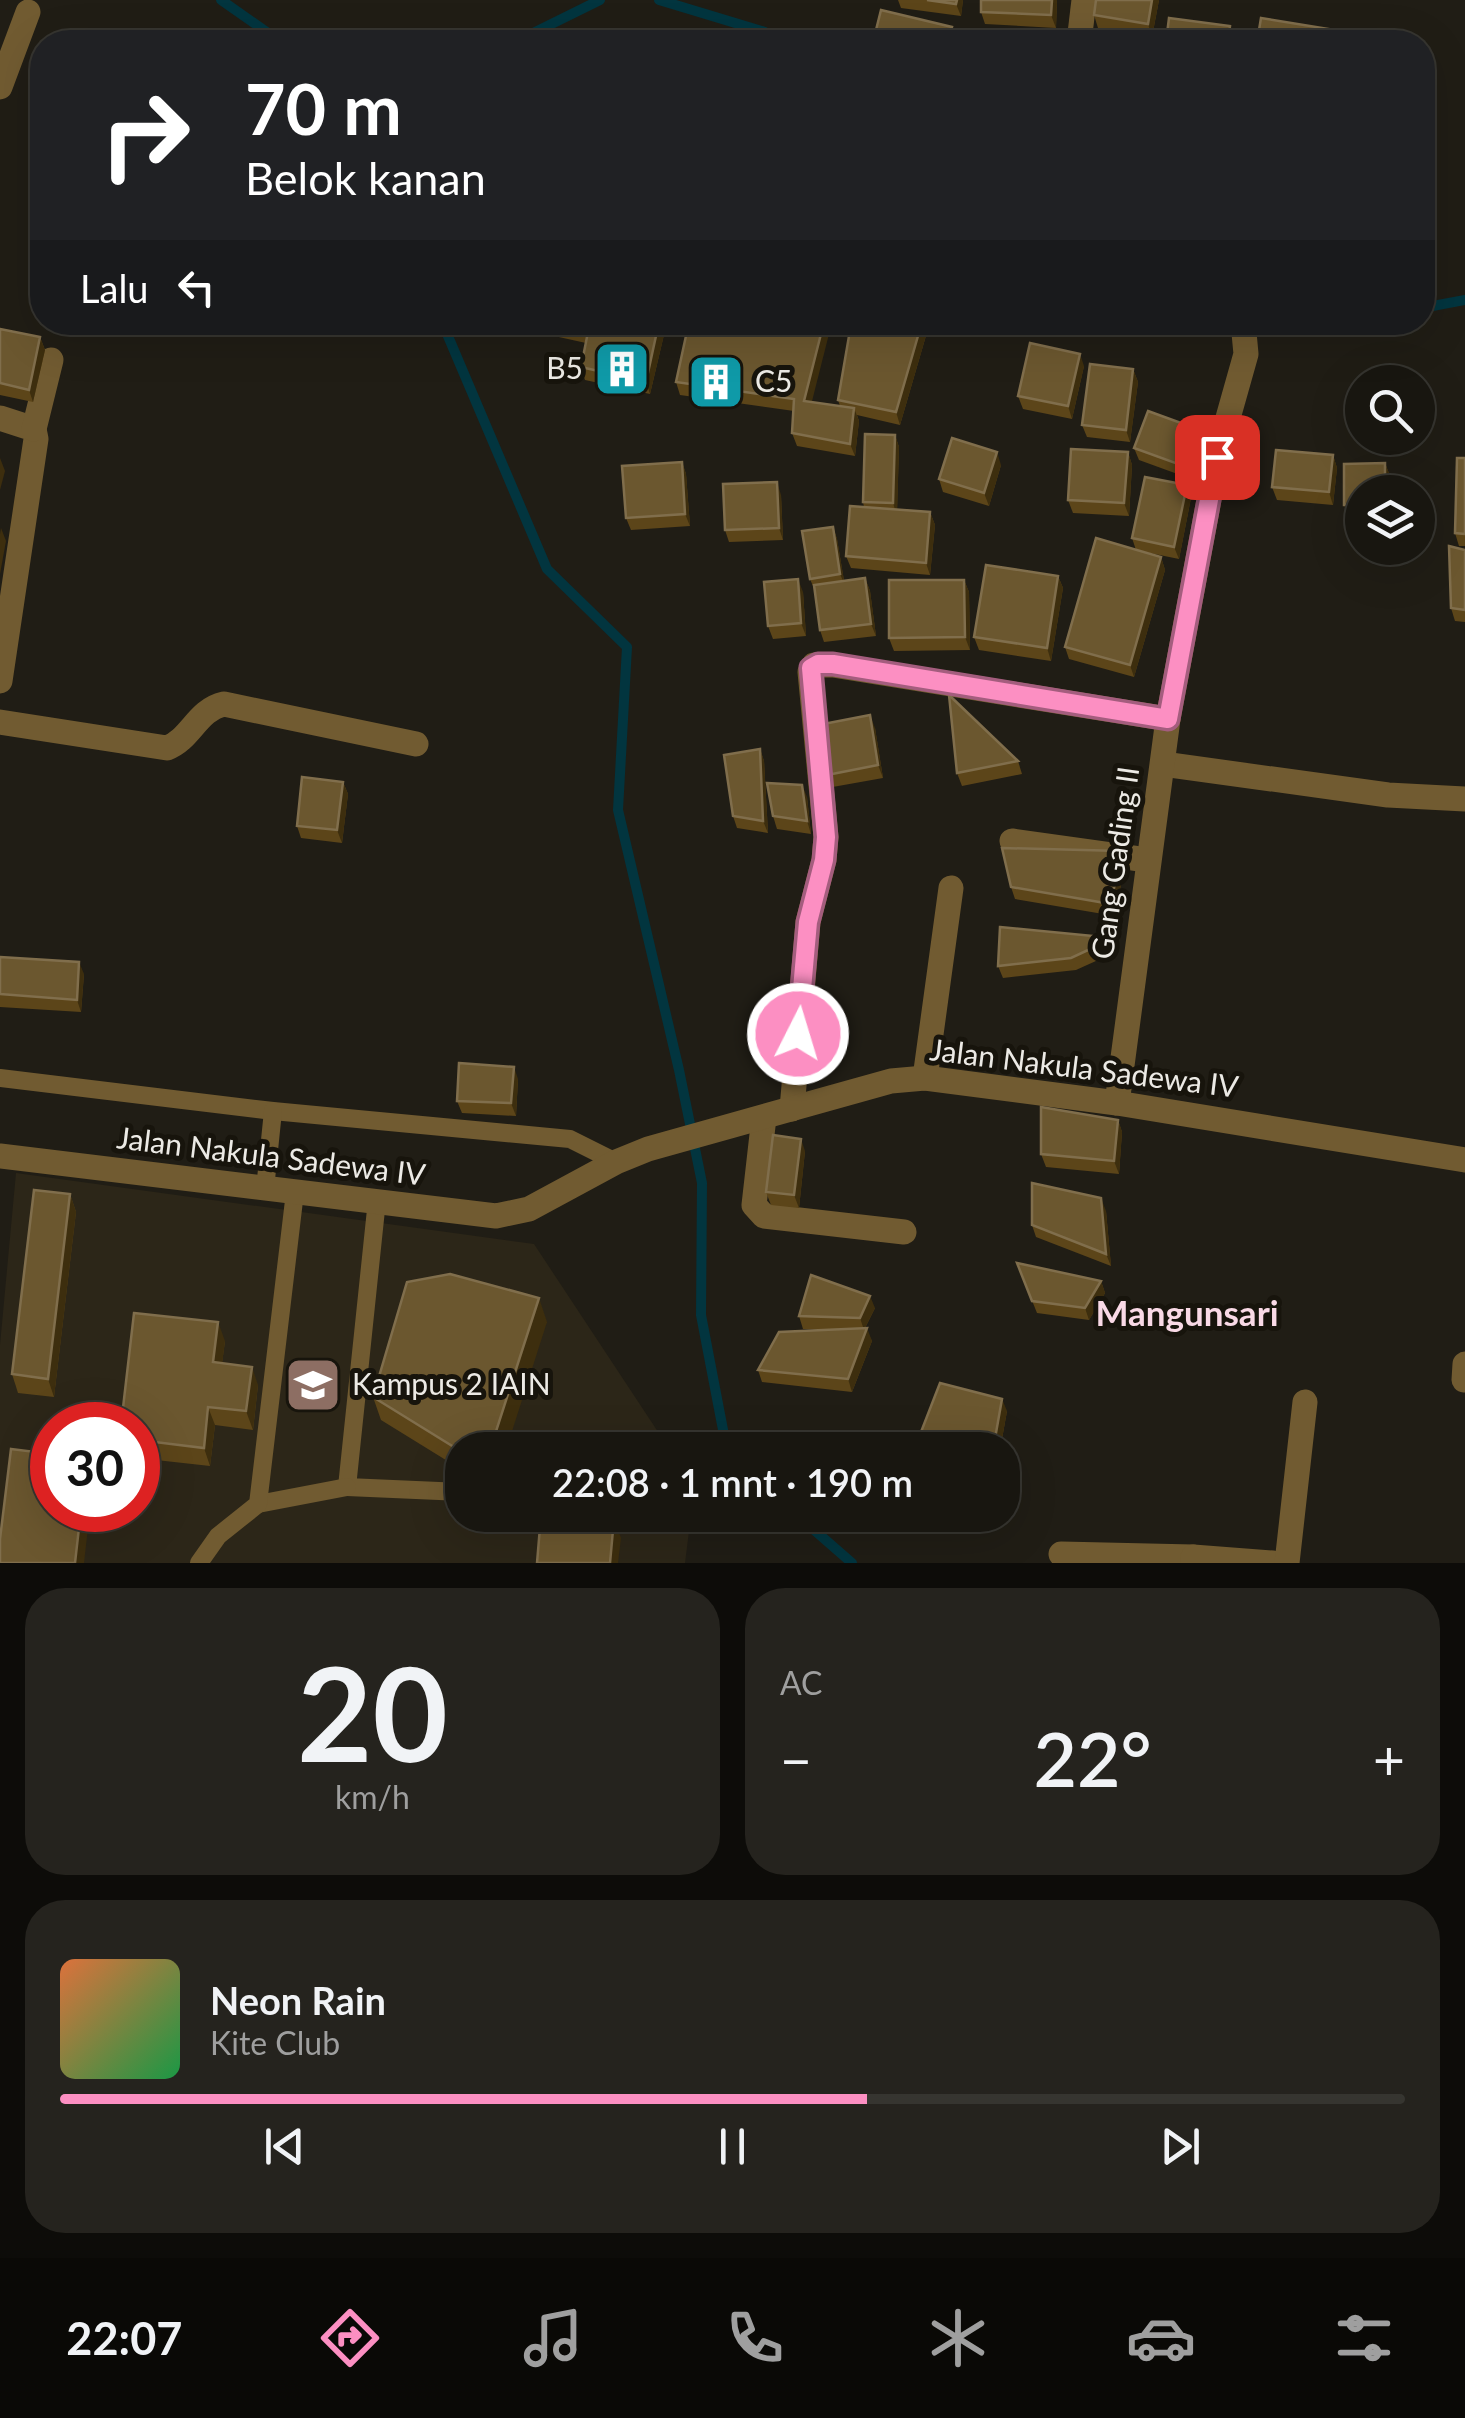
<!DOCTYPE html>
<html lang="id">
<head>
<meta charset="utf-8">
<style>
	body { margin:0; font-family:Lato,sans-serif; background:#25231e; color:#f1f3f6; height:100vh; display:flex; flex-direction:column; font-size:38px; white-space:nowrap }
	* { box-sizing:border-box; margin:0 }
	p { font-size:32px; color:#9f9f9f }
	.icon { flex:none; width:55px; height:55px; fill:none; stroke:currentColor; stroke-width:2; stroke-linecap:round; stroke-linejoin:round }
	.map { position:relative; height:1563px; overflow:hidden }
	.details { display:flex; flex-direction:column; gap:25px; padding:25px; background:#0d0c09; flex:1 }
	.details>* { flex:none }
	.top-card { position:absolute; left:30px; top:30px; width:1405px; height:305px; border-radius:40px; box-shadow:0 10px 40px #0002,0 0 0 2px #363530; background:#202124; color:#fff; overflow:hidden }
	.buttons { position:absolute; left:1345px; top:365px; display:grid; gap:20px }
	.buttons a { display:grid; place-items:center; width:90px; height:90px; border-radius:50%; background:#181610; box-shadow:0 10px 40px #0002,0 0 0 2px #363530; font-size:50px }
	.speed { position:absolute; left:30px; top:1402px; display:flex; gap:20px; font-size:50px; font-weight:700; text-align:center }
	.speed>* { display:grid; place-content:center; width:130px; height:130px; border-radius:50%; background:#181610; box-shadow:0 10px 40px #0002,0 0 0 2px #363530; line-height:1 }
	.speed .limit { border:15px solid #d22; background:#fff; color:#111 }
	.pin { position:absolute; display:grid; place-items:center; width:85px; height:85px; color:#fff; margin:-42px; border-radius:20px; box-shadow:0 5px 15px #0006 }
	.me { position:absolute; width:110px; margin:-55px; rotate:5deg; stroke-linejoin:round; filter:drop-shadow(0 0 8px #0008) }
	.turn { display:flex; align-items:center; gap:35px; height:210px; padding:0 50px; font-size:45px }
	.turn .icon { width:130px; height:130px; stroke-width:2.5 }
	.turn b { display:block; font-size:70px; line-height:85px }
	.then { display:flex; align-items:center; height:95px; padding:0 50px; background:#0003; gap:20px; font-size:38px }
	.big { font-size:75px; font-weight:600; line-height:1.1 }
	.details .widget { flex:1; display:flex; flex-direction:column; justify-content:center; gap:15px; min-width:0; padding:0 35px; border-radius:40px; background:#25231e }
	.details .dial { align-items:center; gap:0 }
	.dial b { font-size:130px; line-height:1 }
	.song { display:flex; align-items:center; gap:30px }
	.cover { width:120px; height:120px; border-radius:15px; background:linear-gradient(135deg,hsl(20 70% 55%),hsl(140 70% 35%)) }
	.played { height:10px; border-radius:5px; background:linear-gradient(90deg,#fc8fc2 60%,#363530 60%) }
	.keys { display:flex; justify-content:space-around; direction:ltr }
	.heat { display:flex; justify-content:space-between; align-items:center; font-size:55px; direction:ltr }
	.details .tiles { flex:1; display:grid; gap:25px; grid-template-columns:1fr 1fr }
	.widget:last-child { grid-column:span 2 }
	.trip { position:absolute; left:445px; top:1432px; width:575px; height:100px; border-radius:40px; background:#181610; box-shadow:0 10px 40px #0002,0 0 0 2px #363530; font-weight:600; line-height:100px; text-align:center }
	.menu { display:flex; height:160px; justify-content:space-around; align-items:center; background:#0a0906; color:#9f9f9f }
	.menu .icon { width:70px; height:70px }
	.menu .selected { color:#fc8fc2 }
	.menu b { font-size:45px; color:#f1f3f6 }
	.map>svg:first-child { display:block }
	.built { fill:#2c2618; fill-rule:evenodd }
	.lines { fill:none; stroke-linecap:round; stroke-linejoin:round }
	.stream { stroke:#02353f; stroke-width:10 }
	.service { stroke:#715b31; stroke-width:18 }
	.minor { stroke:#715b31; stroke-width:25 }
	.wall { fill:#5c4519 }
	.shaded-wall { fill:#3d2e0e }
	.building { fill:#6b572f; stroke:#806e4c; stroke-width:2.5 }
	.route-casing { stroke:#a45d7e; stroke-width:25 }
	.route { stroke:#fc8fc2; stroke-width:18 }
	.labels { text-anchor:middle; stroke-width:10; stroke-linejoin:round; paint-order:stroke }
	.poi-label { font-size:30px; fill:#eceae5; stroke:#17140c; text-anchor:start }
	.street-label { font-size:30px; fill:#eceae5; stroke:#17140c }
	.quarter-label { font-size:35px; font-weight:bold; fill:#f9d9e6; stroke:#17140c }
</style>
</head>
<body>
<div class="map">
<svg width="1465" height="1563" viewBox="0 0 1465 1563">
	<rect width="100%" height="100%" fill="#201d15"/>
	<!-- built -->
	<path class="built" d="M16,1173L534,1244L670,1450H462V1515H691L685,1563H0V1345ZM52,1425H138V1510H52Z"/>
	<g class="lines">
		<!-- stream -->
		<g class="stream">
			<path d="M221,0L281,42"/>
			<path d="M659,0L765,32L773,42"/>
			<path d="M515,42L600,0"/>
			<path d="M1422,308L1465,300"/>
			<path d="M442,322L547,569L627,647L618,810L679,1070L702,1183L701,1315L724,1435L738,1450"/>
			<path d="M1207,322L1217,328L1324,322"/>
			<path d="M797,1515L852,1563"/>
		</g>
		<!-- service -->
		<g class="service">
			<path d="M0,1078L273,1111L570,1139L616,1162"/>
			<path d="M265,1189L273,1111"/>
			<path d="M377,1200L347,1487L462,1492"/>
			<path d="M258,1504L347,1487"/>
			<path d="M199,1563L218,1536L258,1504L295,1192"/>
		</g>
		<!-- minor -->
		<g class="minor">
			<path d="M1079,42L1084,0"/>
			<path d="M0,87L28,12"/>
			<path d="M0,418L34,429L36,439L0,681"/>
			<path d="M34,429L51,360"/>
			<path d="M0,722L167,748C191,739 197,710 224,704L416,744"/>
			<path d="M1163,764L1388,795L1465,799"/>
			<path d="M1012,841L1147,860"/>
			<path d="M925,1078L951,888"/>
			<path d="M1117,1103L1168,719L1217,457L1246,354L1243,322"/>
			<path d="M792,1109L808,922L824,860L826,837L810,672L814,665H833L1168,719"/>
			<path d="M764,1117L754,1205L764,1216L904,1232"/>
			<path d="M0,1156L496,1216L529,1209L616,1162L648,1149L891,1081L925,1078L1117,1103L1465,1160"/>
			<path d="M1464,1380L1465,1364"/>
			<path d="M1061,1554L1193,1557"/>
			<path d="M1193,1563V1557L1273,1563"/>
			<path d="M1287,1563L1305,1402"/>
		</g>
	</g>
	<!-- wall -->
	<g class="wall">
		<path d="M898,0H963L961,16L901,8Z"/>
		<path d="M1057,0L1056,28L985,24L981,12Z"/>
		<path d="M1159,0L1152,37L1098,28L1094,15Z"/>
		<path d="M525,322H667L650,394L585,380L581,367L586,343L527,330Z"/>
		<path d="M853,322H930L900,425L857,415L859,421L855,456L797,446L792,433L794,411L680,395L676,382L840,406L838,400Z"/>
		<path d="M0,329L40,337L45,350L33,402L0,395Z"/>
		<path d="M1084,366L1072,419L1023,409L1018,396Z"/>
		<path d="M1133,369L1138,382L1130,442L1087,437L1082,425Z"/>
		<path d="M1203,431L1207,444L1194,480L1139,460L1134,448Z"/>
		<path d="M895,435L899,447L897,510L930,512L935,525L930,575L851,568L846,556L864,507L863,502Z"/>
		<path d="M1128,452L1132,465L1129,516L1073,513L1068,500Z"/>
		<path d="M1333,455L1337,468L1333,505L1277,500L1272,487Z"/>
		<path d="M1465,458V546H1459L1455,533Z"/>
		<path d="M682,462L686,474L690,526L631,530L626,518Z"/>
		<path d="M1385,463L1390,476L1362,492V517H1349L1344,505Z"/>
		<path d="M1001,465L989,506L943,492L939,479Z"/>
		<path d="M1187,485L1191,498L1179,559L1140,551L1161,557L1165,570L1134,677L1069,659L1065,647L1136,550L1132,538Z"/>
		<path d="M781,495L783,540L729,542L725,530Z"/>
		<path d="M833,527L837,539L844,581L865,578L870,591L876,636L824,642L820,630L815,591L810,579Z"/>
		<path d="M1465,550V622L1455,621L1451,608Z"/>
		<path d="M1058,576L1063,588L1051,661L979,650L974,637Z"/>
		<path d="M964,580L969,592L970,650L894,651L889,638Z"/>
		<path d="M803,592L806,636L773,639L768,626Z"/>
		<path d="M875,728L883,778L827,788L822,776Z"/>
		<path d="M760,749L764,761L768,833L737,828L733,816Z"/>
		<path d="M1018,761L1022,774L962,786L957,773Z"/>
		<path d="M343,782L348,794L342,843L301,838L297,826Z"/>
		<path d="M807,797L811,834L777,829L773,816Z"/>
		<path d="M1121,851L1125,864L1115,916L1015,899L1011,887Z"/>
		<path d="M1114,938L1118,951L1076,970L1003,978L998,966Z"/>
		<path d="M0,957L84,974L81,1012L0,1007Z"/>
		<path d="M518,1079L516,1116L462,1113L457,1101Z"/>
		<path d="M1118,1120L1122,1132L1119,1174L1046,1167L1041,1154Z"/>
		<path d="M805,1151L799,1208L771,1205L766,1192Z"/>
		<path d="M70,1194L76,1212L54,1397L18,1393L12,1374Z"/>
		<path d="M1106,1211L1111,1266L1036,1237L1032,1225Z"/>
		<path d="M1017,1263L1101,1281L1105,1293L1089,1320L1037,1313Z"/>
		<path d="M875,1308L865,1328L872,1341L852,1392L762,1382L758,1370L838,1330L803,1329L799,1316Z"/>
		<path d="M547,1322L462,1450V1470L381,1420L373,1397Z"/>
		<path d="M225,1341L222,1363L258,1385L253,1430L215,1425L210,1466L138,1458V1425Z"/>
		<path d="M1007,1411L1000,1450H940L926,1445L921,1432Z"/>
	</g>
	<!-- shaded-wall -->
	<g class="shaded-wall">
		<path d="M957,0H963L961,16L956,4Z"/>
		<path d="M1052,0H1057L1056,28L1051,15Z"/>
		<path d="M1152,0H1159L1152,37L1148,24Z"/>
		<path d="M1230,26L1235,39L1234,42H1228Z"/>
		<path d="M952,27L957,40L956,42H948Z"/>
		<path d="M659,322H667L650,394L646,382Z"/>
		<path d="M824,322H832L809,413L804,401Z"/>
		<path d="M922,322H930L900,425L896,412Z"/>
		<path d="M40,337L45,350L33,402L29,390Z"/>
		<path d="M1080,354L1084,366L1072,419L1068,406Z"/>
		<path d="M1133,369L1138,382L1130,442L1126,430Z"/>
		<path d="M854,408L859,421L855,456L850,444Z"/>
		<path d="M1203,431L1207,444L1194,480L1189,468Z"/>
		<path d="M895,435L899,447L897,516L893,503Z"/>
		<path d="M997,452L1001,465L989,506L984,493Z"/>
		<path d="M1128,452L1132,465L1129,516L1124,503Z"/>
		<path d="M1333,455L1337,468L1333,505L1329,492Z"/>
		<path d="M0,458L5,471L0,490Z"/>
		<path d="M682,462L686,474L690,526L685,514Z"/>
		<path d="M1385,463L1390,476V492H1385Z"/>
		<path d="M777,482L781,495L783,540L779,528Z"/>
		<path d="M1187,485L1191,498L1179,559L1174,547Z"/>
		<path d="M930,512L935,525L930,575L926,563Z"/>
		<path d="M833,527L837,539L845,586L840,574Z"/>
		<path d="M1,528L6,541L0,574V534Z"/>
		<path d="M1161,557L1165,570L1134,677L1130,665Z"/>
		<path d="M1058,576L1063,588L1051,661L1047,648Z"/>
		<path d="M865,578L870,591L876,636L871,624Z"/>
		<path d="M798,579L803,592L806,636L801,623Z"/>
		<path d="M964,580L969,592L970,650L965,637Z"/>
		<path d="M870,715L875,728L883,778L878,765Z"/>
		<path d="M760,749L764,761L768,833L763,821Z"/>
		<path d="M343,782L348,794L342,843L337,830Z"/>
		<path d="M802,785L807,797L811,834L807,821Z"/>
		<path d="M1121,851L1125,864L1115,916L1111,904Z"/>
		<path d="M79,962L84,974L81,1012L77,1000Z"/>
		<path d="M514,1067L518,1079L516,1116L511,1103Z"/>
		<path d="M1118,1120L1122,1132L1119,1174L1114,1161Z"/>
		<path d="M801,1139L805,1151L799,1208L794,1195Z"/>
		<path d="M70,1194L76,1212L54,1397L48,1379Z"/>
		<path d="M1101,1198L1106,1211L1111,1266L1106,1254Z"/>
		<path d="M1101,1281L1105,1293L1089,1320L1085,1308Z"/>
		<path d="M870,1296L875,1308L864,1330L860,1318Z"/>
		<path d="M539,1298L547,1322L506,1450H490Z"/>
		<path d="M218,1322L225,1341L220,1381L213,1362Z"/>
		<path d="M867,1328L872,1341L852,1392L848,1379Z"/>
		<path d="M252,1367L258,1385L253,1430L246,1411Z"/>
		<path d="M1002,1399L1007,1411L1000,1450H993Z"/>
		<path d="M208,1407L215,1425L210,1466L204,1448Z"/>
		<path d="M81,1510H90L84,1563H75Z"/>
		<path d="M614,1519L621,1538L618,1563H610Z"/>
	</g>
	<!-- building -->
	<g class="building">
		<path d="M927,0H957L956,4Z"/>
		<path d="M981,0H1052L1051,15L981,12Z"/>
		<path d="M1096,0H1152L1148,24L1094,15Z"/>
		<path d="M881,10L952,27L948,42H873Z"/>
		<path d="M1169,18L1230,26L1228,42H1166Z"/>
		<path d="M1261,18L1347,32L1345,42H1257Z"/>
		<path d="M979,33L1034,42H977Z"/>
		<path d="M546,322H659L646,382L581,367L588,332Z"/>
		<path d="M689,322H824L804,401L854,408L850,444L792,433L794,399L676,382Z"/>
		<path d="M853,322H922L896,412L838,400L849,336Z"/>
		<path d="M0,329L40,337L29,390L0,383Z"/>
		<path d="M1030,343L1080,354L1068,406L1018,396Z"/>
		<path d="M1090,364L1133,369L1126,430L1082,425Z"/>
		<path d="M1148,411L1203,431L1189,468L1134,448Z"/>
		<path d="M865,434L895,435L893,503L863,502Z"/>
		<path d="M952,438L997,452L984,493L939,479Z"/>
		<path d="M1071,449L1128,452L1124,503L1068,500Z"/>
		<path d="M1276,450L1333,455L1329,492L1272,487Z"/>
		<path d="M1457,458H1465V534L1455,533Z"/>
		<path d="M682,462L685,514L626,518L622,466Z"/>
		<path d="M1385,463V492H1362V504L1344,505V464Z"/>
		<path d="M1145,477L1187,485L1174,547L1132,538Z"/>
		<path d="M777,482L779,528L725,530L723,484Z"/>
		<path d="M850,506L930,512L926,563L846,556Z"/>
		<path d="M833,527L840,574L810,579L802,531Z"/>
		<path d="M1096,538L1161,557L1130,665L1065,647Z"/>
		<path d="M1449,546L1465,550V610L1451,608Z"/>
		<path d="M986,565L1058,576L1047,648L974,637Z"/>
		<path d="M865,578L871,624L820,630L814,585Z"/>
		<path d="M798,579L801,623L768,626L764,582Z"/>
		<path d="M889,580H964L965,637L889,638Z"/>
		<path d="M949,695L1018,761L957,773Z"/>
		<path d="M870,715L878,765L822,776L813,726Z"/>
		<path d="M760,749L763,821L733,816L724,755Z"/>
		<path d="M302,777L343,782L337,830L297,826Z"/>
		<path d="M767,783L802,785L807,821L773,816Z"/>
		<path d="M1002,848L1121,851L1111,904L1011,887Z"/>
		<path d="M1000,927L1114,938L1071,958L998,966Z"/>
		<path d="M0,957L79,962L77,1000L0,994Z"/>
		<path d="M459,1063L514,1067L511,1103L457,1101Z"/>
		<path d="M1041,1107L1118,1120L1114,1161L1041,1154Z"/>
		<path d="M773,1135L801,1139L794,1195L766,1192Z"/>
		<path d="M1032,1183L1101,1198L1106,1254L1032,1225Z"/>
		<path d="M34,1190L70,1194L48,1379L12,1374Z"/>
		<path d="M1017,1263L1101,1281L1085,1308L1032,1301Z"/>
		<path d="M450,1274L539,1298L490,1450H462V1452L373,1397L407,1282Z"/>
		<path d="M811,1275L870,1296L860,1318L799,1316Z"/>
		<path d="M134,1313L218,1322L213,1362L252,1367L246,1411L208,1407L204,1448L138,1440V1425H121Z"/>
		<path d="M867,1328L848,1379L758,1370L779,1332Z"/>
		<path d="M940,1383L1002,1399L993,1450H971L921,1432Z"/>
		<path d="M11,1449L52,1454V1510H81L75,1563H0V1539Z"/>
		<path d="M541,1515H569L614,1519L610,1563H537Z"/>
	</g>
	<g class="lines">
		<!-- route casing -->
		<g class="route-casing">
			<path id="route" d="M798,1034L808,922L824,860L826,837L811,668L818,664H833L1168,719L1217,457"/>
		</g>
		<!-- route -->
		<use href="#route" class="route"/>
	</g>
	<!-- icons -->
	<defs>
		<g id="building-square" transform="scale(2.875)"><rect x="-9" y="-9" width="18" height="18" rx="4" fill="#0f9aa8" stroke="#17140c"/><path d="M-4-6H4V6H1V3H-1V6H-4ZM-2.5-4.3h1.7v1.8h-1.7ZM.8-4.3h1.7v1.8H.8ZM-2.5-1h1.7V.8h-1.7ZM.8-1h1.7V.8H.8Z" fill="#fff"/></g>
		<g id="university-square" transform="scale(2.875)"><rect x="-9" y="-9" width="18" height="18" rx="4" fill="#8d6e63" stroke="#17140c"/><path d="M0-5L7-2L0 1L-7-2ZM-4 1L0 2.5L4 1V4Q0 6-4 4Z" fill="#fff"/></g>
	</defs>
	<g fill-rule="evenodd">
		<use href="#building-square" x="622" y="369"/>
		<use href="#building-square" x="716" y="382"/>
		<use href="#university-square" x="313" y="1385"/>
	</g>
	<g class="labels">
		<!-- poi labels -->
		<g class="poi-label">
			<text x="583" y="379" text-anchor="end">B5</text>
			<text x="755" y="392">C5</text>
			<text x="352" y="1395">Kampus 2 IAIN</text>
		</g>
		<!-- street labels -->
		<g class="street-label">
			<text transform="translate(1116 863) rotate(-82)" y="10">Gang Gading II</text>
			<text transform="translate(1084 1069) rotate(7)" y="10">Jalan Nakula Sadewa IV</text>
			<text transform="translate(271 1157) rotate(7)" y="10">Jalan Nakula Sadewa IV</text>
		</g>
		<!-- quarter labels -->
		<g class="quarter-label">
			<text x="1187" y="1326">Mangunsari</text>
		</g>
	</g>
</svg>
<div class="buttons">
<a><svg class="icon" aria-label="search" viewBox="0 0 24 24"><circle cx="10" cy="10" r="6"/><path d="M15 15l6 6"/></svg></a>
<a><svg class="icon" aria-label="layers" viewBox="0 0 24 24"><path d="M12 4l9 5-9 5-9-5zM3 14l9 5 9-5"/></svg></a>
</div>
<div class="speed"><div class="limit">30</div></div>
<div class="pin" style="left:1217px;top:457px;background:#d93025"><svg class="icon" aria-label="arrive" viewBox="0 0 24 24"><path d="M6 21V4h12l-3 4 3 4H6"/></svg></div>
<svg class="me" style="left:798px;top:1034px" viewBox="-20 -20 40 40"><circle r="17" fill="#fc8fc2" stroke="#fff" stroke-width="3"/><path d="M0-11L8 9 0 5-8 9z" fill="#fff"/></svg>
<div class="trip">22:08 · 1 mnt · 190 m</div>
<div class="top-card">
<div class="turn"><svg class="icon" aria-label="right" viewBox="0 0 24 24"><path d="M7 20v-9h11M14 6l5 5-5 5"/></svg><div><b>70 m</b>Belok kanan</div></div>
<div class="then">Lalu<svg class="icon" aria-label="left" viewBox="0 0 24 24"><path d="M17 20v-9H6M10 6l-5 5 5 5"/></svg></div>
</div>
</div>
<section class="details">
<div class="tiles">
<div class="widget dial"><b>20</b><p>km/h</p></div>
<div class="widget"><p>AC</p>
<div class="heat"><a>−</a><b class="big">22°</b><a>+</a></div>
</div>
<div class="widget">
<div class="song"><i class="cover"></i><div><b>Neon Rain</b><p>Kite Club</p></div></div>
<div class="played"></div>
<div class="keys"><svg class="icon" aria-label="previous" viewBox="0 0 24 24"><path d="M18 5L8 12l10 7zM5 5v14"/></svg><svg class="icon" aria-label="pause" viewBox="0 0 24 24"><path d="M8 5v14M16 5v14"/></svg><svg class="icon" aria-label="next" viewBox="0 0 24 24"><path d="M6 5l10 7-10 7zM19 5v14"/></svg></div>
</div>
</div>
</section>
<nav class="menu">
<b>22:07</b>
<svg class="icon selected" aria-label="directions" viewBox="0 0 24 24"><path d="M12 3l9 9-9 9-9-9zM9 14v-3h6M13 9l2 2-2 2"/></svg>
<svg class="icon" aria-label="music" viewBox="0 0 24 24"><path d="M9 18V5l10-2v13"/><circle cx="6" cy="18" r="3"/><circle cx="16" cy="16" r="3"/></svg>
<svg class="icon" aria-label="phone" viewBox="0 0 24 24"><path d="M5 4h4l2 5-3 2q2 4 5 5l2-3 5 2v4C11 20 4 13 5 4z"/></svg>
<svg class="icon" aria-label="climate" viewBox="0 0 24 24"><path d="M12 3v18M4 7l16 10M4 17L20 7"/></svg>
<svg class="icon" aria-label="car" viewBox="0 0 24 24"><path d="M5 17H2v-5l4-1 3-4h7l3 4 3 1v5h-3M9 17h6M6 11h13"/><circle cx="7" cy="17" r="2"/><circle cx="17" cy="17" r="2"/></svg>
<svg class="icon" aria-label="filters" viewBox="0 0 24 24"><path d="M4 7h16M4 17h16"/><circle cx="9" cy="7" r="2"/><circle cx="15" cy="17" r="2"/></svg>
</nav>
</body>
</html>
